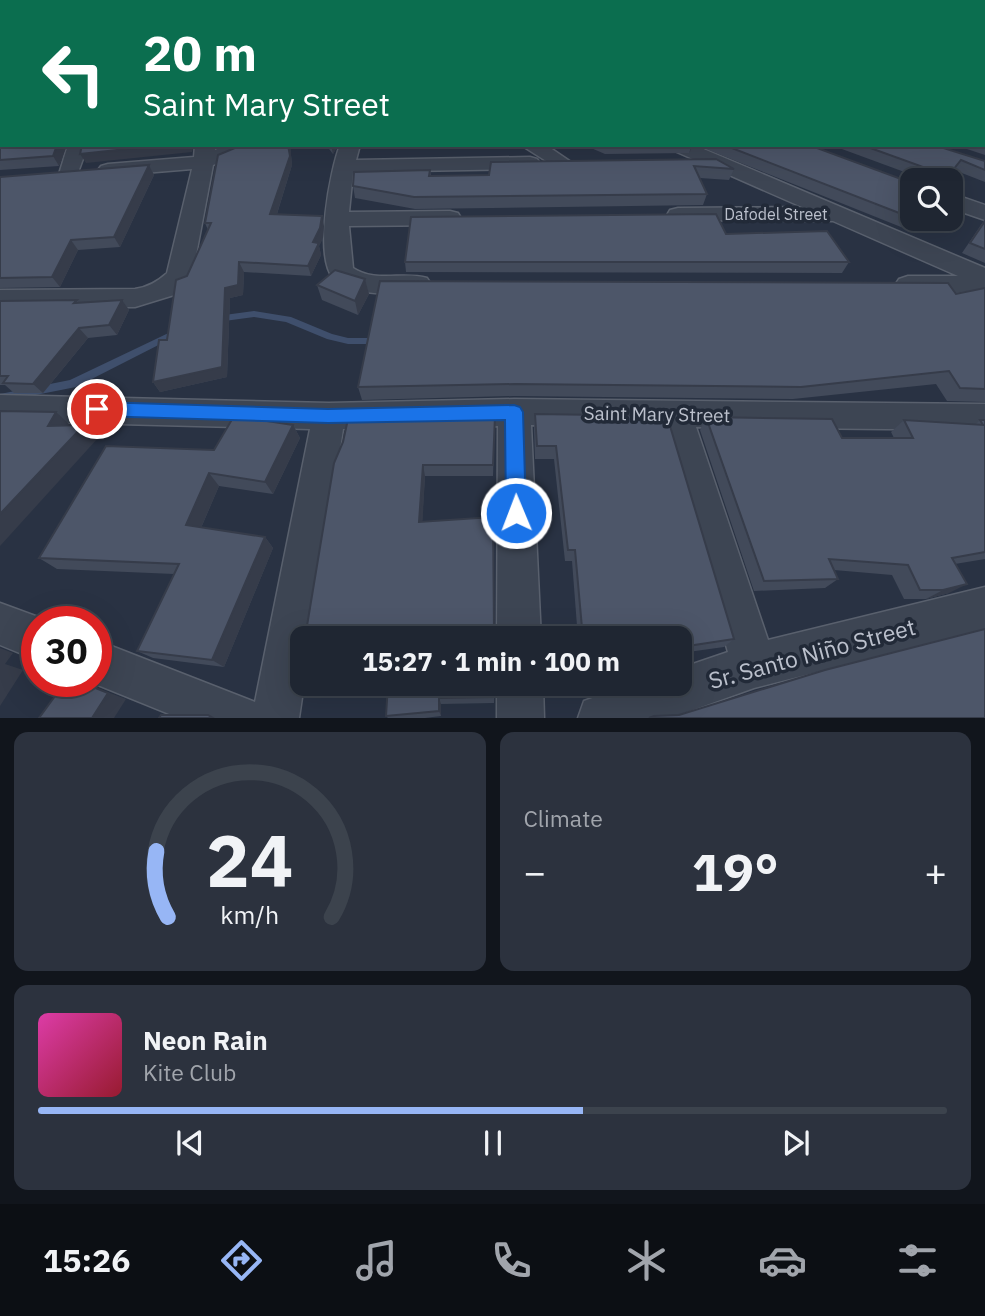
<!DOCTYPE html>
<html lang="en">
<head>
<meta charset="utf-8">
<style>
	body { margin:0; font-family:"IBM Plex Sans",sans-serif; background:#2c323e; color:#f1f3f6; height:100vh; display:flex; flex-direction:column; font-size:26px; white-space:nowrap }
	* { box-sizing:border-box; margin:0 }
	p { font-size:23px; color:#a1a5ac }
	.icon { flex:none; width:38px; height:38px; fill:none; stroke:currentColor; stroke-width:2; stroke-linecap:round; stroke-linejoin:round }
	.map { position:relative; height:718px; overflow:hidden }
	.drawer { display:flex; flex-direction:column; gap:14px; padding:14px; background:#11151c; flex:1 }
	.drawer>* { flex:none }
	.top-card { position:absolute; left:0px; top:0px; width:985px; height:147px; box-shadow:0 7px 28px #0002,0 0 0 2px #3c434d; background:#0b6e4f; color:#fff; overflow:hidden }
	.controls { position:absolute; left:900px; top:168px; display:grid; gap:14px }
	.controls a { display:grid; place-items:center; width:63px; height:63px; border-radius:14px; background:#1f2632; box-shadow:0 7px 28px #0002,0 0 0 2px #3c434d; font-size:35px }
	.speed { position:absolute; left:21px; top:606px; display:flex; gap:14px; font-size:35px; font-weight:700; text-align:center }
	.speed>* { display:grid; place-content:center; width:91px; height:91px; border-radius:50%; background:#1f2632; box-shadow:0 7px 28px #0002,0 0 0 2px #3c434d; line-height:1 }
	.speed .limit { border:10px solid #d22; background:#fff; color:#111 }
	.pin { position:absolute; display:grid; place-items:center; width:60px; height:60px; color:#fff; margin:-30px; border:4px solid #fff; border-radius:50%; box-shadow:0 2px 7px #0007 }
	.me { position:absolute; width:77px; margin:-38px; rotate:359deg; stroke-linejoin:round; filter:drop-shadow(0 0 5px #0008) }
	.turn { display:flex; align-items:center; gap:24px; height:147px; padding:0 28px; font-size:32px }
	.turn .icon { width:91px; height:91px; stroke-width:2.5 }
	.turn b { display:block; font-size:49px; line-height:60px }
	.big { font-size:52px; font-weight:700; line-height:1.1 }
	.drawer .widget { flex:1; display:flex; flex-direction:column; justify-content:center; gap:10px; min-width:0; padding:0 24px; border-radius:14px; background:#2c323e }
	.drawer .dial { align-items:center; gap:0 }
	.dial svg { height:182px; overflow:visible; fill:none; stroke:#3c434d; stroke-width:7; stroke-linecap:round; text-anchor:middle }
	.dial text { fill:#f1f3f6; stroke:none }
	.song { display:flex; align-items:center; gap:21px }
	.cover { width:84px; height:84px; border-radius:10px; background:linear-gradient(135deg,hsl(320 70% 55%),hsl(350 70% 35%)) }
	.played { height:7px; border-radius:4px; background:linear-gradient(90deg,#97b6f5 60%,#3c434d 60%) }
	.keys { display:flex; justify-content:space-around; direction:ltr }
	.heat { display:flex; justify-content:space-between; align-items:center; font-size:38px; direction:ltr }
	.drawer .tiles { flex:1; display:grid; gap:14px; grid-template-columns:1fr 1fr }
	.widget:last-child { grid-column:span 2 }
	.trip { position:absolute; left:290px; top:626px; width:402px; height:70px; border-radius:14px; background:#1f2632; box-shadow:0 7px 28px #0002,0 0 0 2px #3c434d; font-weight:700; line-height:70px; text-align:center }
	.tab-bar { display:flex; height:112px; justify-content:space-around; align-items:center; background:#0c0f14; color:#a1a5ac }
	.tab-bar .icon { width:49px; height:49px }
	.tab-bar .on { color:#97b6f5 }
	.tab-bar b { font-size:32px; color:#f1f3f6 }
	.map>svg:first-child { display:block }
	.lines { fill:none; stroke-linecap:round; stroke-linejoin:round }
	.stream { fill:#3f4f6c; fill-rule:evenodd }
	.street-casing { stroke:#59606d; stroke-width:3 }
	.street { fill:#3d4553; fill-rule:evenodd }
	.wall { fill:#424a5a }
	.shaded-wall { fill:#363c4a }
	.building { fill:#4d5669; stroke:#363c4a; stroke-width:2 }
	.route { fill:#1a73e8; stroke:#114b97; stroke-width:2 }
	.labels { text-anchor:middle; stroke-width:7; stroke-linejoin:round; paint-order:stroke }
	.far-street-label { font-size:16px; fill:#bbc0cc; stroke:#222a38 }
	.street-label { font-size:19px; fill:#bbc0cc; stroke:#222a38 }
	.near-street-label { font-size:23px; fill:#bbc0cc; stroke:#222a38 }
</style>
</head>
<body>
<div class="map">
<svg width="985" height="718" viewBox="0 0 985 718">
	<rect width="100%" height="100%" fill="#293243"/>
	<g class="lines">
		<!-- stream -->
		<g class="stream">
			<rect x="984" y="17" width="1" height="3"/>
			<path d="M254,311L291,317L332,334L348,338H379L384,341L379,344H348L327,339L286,322L254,317L217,322L212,319L217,316Z"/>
			<path d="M179,328L182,329L184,331L182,333L76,387L0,402V394L70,380Z"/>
		</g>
		<!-- street casing -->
		<g class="street-casing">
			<g id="street">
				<rect x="91" y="0" width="12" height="2"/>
				<path d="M735,0H753L734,2Z"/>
				<rect x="0" y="20" width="2" height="8"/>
				<rect x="0" y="56" width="2" height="10"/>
				<path d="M68,145H88L76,178H62L59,174Z"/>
				<path d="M195,145H215V150L227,145H255L252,149L213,165L192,276L174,295L135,307L0,308V290L135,289C148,287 157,282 167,273L192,169L108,176L101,174L98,170L101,166L108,164L194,157Z"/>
				<path d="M340,145H360L356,160L530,157L537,159L540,163L537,167L530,169L353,172L349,212L450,211L458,213L461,218L458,223L450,225L349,226L353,268C375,283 403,271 427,278L431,284L427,290C405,296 350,297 333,278C314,255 330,171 340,145Z"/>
				<path d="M521,145H546L571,162L568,166H554Z"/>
				<path d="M667,145H694L985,268V294H908L899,291L895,285L899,279L908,276H958L833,221L670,220L667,215L670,210L678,208L802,207L670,149Z"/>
				<path d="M950,193L985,205V220L950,208Z"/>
				<path d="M0,395L329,403L514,399L985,404V430L696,427L768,640L985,587V629L754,688L670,718H578L584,701L632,684H681V668L728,652L663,427L531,425L541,639H497L498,426L343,429L311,639H303L304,684L299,718H179L88,681H96V640L255,702L310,429L0,421Z"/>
				<path d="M0,603L49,621H37V660L0,645Z"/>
				<path d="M497,684H543L544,718H497Z"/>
			</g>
		</g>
		<!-- street -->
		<use href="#street" class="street"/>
	</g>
	<!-- wall -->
	<g class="wall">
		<path d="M984,21H985V155L955,145H984Z"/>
		<path d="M0,124L67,145L59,166L0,170Z"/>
		<path d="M242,145H290L292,165L277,214L324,226L323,238L319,246L321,255L311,276L244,272L243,295L230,298L227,377L160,392L153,382L187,276L208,230L205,223Z"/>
		<path d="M326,145H338L333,154Z"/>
		<path d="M584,145H809L914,219L906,229L701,147L692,148L689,153L605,154Z"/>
		<path d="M831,145H934L985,161V182L954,170L946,180H916L918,177Z"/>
		<path d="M716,159L734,169L729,180L700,178L707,194L703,205L415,209L355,198L353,186L430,170L431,176L489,175Z"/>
		<path d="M149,165L154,175L120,247L78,250L60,287L0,288V177Z"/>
		<path d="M985,219V263L962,253Z"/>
		<path d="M726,234L849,262L842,273L406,272L405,262Z"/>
		<path d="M365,279L369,294L358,315L322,300L317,285Z"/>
		<path d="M985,288V402L947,401L936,384L793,399L514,396L362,400L358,387Z"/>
		<path d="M77,300L79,303L122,300L129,310L117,335L88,338L43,393H14L5,385H0V301Z"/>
		<path d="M535,414L734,639L724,647L681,653V639H578L572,561H565L554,459H535L534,428Z"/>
		<path d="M495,416L493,476H425L422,522L493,517L494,631L503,634V639H303V680L299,677L298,634L306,632L334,463L343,442L348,419Z"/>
		<path d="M706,417L842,438H894L891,432L904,420L976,424L980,420H985V559L955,564L949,593L926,599H904L892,575L834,570L838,579L825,588L754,591L700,430Z"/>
		<path d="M293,425L300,438L273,494L219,486L201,528L265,537L273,548L224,667L153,658L137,651L174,574L57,569L39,558Z"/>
		<path d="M316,684H343L342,688Z"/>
		<path d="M388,684H495L494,703L441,704V716L425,718H388L386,716Z"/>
	</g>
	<!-- shaded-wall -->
	<g class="shaded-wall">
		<path d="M57,145H67L59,166L53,156Z"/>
		<path d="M164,145H194L192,152L86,163L80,154Z"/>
		<path d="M288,145H290L292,165L274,223L270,214Z"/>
		<path d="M331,145H338L333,154Z"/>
		<path d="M692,145H701V147L692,148L689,153Z"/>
		<path d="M149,165L154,175L120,247L114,237Z"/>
		<path d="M322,216L324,226L323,238L319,246L321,255L311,276L308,266L313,242Z"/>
		<path d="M71,240L78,250L60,287L52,277Z"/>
		<path d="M239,262L244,272L243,295L230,298L227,377L160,392L153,382L225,288Z"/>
		<path d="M365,279L369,294L358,315L355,301Z"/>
		<path d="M122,300L129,310L117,335L109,325Z"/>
		<path d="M79,328L88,338L43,393L33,384Z"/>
		<path d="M56,412L70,425L48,426Z"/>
		<path d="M84,425L98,438L0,546V514Z"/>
		<path d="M293,425L300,438L273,494L265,482Z"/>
		<path d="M423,465L425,476L422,532L419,522Z"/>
		<path d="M209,473L219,486L197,537L186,525Z"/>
		<path d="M265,537L273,548L224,667L212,660Z"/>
		<path d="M967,584L949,593L926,599L943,590Z"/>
		<path d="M0,648L13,653L5,664L23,670L0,706Z"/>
		<path d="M78,681L126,699L114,718H92Z"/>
		<path d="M439,698L441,704V716L439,711Z"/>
	</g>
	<!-- building -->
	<g class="building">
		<path d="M110,0H674L677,2H110Z"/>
		<path d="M753,0H912L918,2H745Z"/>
		<path d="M984,21H985V144L984,143Z"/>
		<path d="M2,123V145H57L53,156L0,160V124Z"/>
		<path d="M82,145H164L80,154Z"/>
		<path d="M242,145H288L290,156L270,214L322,216L320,228L313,242L318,243V245L308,266L239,262L238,285L225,288L222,367L153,382L159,340H167L176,280L187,276L211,223H205L218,155Z"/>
		<path d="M724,145H809L912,183V218Z"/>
		<path d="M862,145H934L985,161V170L961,160L945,180H920L921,173L928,171L926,168Z"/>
		<path d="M716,159L734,169L694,166L707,194L414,197L353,186L354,172L430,170L429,176L489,175L491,162Z"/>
		<path d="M149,165L114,237L71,240L52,277L0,278V177Z"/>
		<path d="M716,214L726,234L827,231L849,262H405L411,217Z"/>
		<path d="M985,221V249L970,243Z"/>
		<path d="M335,270L365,279L355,301L317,285Z"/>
		<path d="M380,281L948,283L956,294L985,288V389L960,388L949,371L801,387L515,384L358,387Z"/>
		<path d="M77,300L74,303L122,300L109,325L79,328L33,384L3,383L8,376H0V301Z"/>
		<path d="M0,411L56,412L48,426L84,425L0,514Z"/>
		<path d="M535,414L667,416L734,639L681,647V639H583L575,550H568L556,446H537Z"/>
		<path d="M234,416L293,425L265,482L209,473L186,525L265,537L212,660L137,651L179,564L39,558L106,446L214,450Z"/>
		<path d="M495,416L493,465H423L419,522L493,517L494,631L503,634V639H303V677H299L298,634L306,632L334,463L343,442L348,419Z"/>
		<path d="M706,417L832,419L842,438H913L904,420L983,425L980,420H985V552L952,558L967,584L943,590H920L908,565L829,559L838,579L764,581Z"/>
		<path d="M985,629V718H649L654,716L679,715L825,670Z"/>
		<path d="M66,681H78L108,693L92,718H39Z"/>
		<path d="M388,684H495L494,697L439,698V711L386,716Z"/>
		<path d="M161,715H208L213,718H159Z"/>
	</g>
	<!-- route -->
	<path class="route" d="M97,402L328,409L514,405L520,407L523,412L526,513L523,520L516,522L509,520L506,513L505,420L328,423L97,416L91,414L88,409L91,404Z"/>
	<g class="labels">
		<!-- far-street labels -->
		<g class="far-street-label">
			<text x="776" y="220">Dafodel Street</text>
		</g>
		<!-- street labels -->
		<g class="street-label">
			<text transform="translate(657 414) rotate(1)" y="7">Saint Mary Street</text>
		</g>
		<!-- near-street labels -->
		<g class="near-street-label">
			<text transform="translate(812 654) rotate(-15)" y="8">Sr. Santo Niño Street</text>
		</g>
	</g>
</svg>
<div class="controls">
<a><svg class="icon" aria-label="search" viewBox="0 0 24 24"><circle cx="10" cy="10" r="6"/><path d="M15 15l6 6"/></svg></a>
</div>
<div class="speed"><div class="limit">30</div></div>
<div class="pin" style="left:97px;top:409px;background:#d93025"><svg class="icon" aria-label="arrive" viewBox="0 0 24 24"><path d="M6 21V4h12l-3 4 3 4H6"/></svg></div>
<svg class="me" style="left:516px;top:513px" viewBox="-20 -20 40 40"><circle r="17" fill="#1a73e8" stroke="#fff" stroke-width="3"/><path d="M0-11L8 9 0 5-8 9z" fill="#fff"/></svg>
<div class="trip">15:27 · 1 min · 100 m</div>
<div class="top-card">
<div class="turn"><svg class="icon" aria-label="left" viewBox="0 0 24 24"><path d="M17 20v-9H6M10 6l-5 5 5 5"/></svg><div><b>20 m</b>Saint Mary Street</div></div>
</div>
</div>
<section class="drawer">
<div class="tiles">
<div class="widget dial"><svg viewBox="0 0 100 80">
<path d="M14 69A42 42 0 1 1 86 69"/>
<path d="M14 69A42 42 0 0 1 9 40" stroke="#97b6f5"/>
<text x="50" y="56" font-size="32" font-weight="700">24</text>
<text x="50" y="72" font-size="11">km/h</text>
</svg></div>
<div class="widget"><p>Climate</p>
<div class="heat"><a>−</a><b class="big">19°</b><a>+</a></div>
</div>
<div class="widget">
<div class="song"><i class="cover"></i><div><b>Neon Rain</b><p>Kite Club</p></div></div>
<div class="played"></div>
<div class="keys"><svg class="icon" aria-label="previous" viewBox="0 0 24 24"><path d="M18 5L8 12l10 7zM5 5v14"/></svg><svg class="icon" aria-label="pause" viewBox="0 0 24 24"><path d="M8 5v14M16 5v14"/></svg><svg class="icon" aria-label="next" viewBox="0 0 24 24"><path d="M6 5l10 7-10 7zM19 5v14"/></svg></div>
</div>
</div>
</section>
<nav class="tab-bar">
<b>15:26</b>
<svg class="icon on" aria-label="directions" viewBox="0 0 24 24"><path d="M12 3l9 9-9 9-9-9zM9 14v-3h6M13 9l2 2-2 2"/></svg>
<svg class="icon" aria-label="music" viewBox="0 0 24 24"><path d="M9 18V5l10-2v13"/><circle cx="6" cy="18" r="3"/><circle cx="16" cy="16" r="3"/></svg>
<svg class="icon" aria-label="phone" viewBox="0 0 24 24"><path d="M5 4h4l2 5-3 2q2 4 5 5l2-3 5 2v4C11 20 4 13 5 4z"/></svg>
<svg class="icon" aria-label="climate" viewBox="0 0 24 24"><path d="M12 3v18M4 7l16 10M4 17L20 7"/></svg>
<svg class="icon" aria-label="car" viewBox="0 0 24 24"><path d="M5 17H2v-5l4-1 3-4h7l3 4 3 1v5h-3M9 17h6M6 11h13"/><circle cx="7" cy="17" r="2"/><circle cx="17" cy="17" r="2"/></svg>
<svg class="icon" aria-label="filters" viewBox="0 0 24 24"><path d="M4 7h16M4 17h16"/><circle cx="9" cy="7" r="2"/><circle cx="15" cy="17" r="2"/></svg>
</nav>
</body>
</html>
